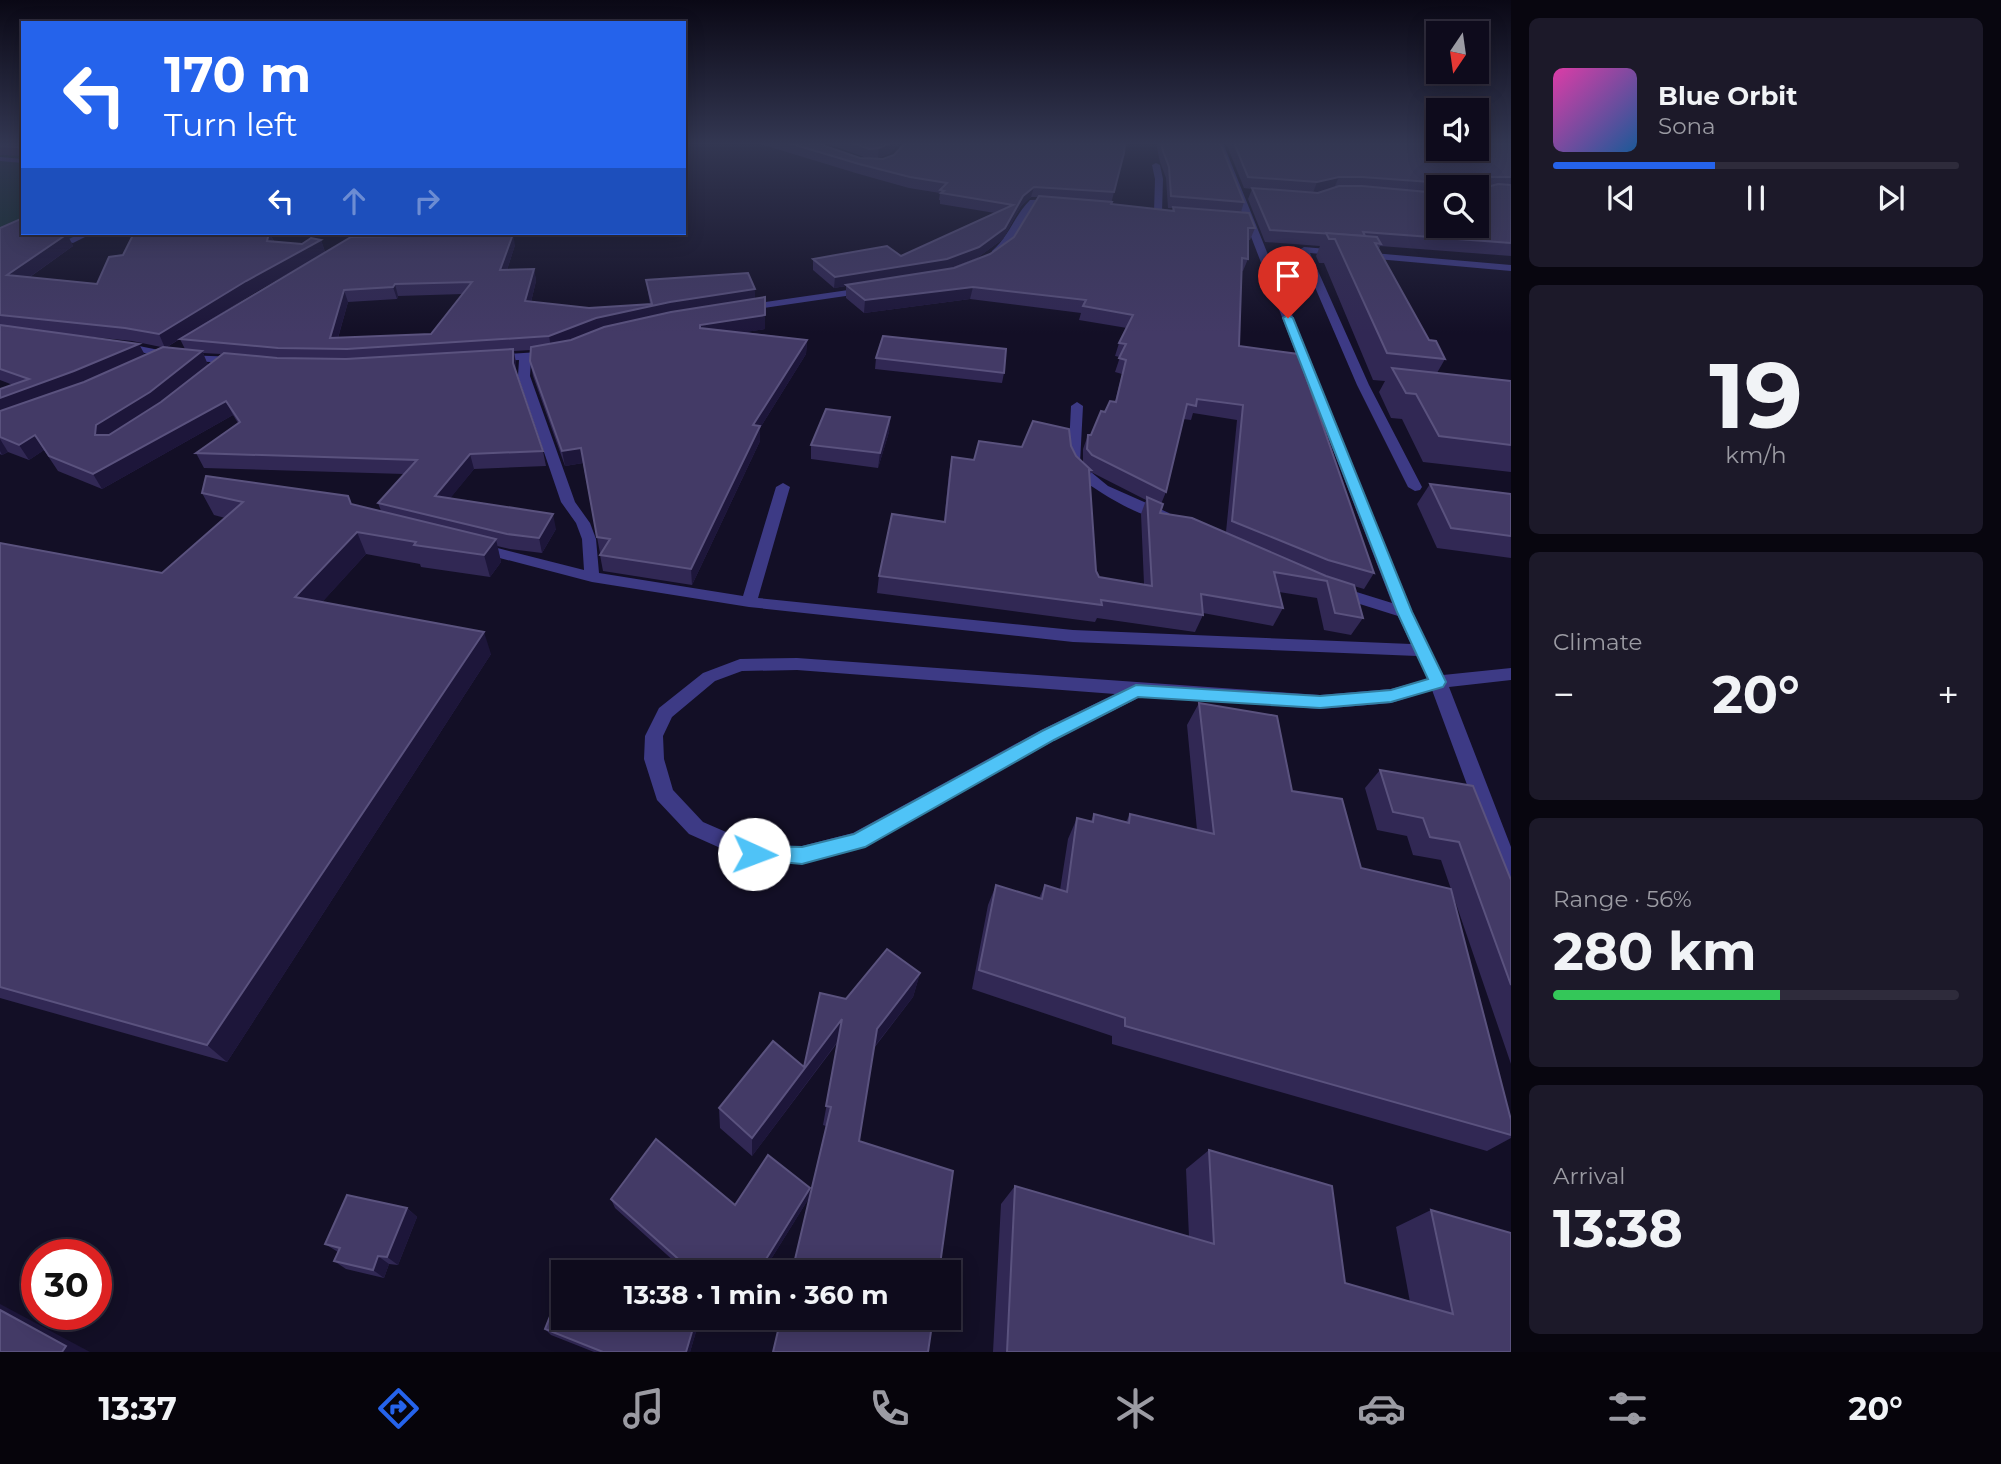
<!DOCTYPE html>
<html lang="en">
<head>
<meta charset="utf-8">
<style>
	body { margin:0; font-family:Montserrat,sans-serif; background:#1c1929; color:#f1f3f6; height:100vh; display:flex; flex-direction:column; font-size:26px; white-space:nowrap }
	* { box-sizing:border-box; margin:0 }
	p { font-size:23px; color:#9b9ba3 }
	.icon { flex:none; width:38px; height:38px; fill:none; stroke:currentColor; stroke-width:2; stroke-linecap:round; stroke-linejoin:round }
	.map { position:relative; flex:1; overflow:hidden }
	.details { display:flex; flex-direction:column; gap:18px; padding:18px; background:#08060f; width:490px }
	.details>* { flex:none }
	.hud { position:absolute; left:21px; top:21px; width:665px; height:214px; border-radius:0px; box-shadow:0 4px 18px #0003,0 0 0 2px #2e2b3b; background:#2563eb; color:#fff; overflow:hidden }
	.needle { width:46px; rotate:193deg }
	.controls { position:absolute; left:1426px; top:21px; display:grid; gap:14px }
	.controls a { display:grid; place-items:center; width:63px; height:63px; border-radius:0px; background:#0e0b1c; box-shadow:0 4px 18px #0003,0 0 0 2px #2e2b3b; font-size:35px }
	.speed { position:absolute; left:21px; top:1239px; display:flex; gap:14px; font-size:35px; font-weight:700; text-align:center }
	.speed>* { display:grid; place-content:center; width:91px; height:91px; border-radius:50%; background:#0e0b1c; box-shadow:0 4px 18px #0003,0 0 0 2px #2e2b3b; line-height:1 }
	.speed .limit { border:10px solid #d22; background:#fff; color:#111 }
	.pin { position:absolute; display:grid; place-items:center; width:60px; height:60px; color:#fff; margin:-72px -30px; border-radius:50% 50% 50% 0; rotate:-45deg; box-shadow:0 0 7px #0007 }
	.pin .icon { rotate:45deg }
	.me { position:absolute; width:77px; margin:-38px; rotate:92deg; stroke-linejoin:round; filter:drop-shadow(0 0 5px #0008) }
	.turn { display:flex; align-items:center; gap:24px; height:147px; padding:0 28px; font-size:32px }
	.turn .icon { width:91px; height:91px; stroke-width:2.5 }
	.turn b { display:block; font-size:49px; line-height:60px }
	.lanes { display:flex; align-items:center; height:66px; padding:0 28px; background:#0003; justify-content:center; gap:35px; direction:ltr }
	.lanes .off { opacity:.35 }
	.big { font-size:52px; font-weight:700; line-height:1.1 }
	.details .card { flex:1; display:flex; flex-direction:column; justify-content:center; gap:10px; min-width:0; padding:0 24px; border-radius:10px; background:#1c1929 }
	.details .dial { align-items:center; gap:0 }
	.dial b { font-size:91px; line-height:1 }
	.song { display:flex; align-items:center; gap:21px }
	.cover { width:84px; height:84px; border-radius:10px; background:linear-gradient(135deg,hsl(320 70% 55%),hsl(210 70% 35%)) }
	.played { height:7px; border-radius:4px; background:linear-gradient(90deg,#2563eb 40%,#2e2b3b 40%) }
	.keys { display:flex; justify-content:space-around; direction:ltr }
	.heat { display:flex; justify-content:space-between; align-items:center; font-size:38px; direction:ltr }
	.charge { height:10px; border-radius:5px; background:linear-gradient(90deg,#34c759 56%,#2e2b3b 0) }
	.trip { position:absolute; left:551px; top:1260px; width:410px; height:70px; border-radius:0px; background:#0e0b1c; box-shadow:0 4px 18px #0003,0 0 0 2px #2e2b3b; font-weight:700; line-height:70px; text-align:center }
	.tab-bar { display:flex; height:112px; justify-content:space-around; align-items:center; background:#06040b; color:#9b9ba3 }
	.tab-bar .icon { width:49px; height:49px }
	.tab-bar .on { color:#2563eb }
	.tab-bar b { font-size:32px; color:#f1f3f6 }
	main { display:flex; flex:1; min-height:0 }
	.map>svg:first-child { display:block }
	.green { fill:#12302f }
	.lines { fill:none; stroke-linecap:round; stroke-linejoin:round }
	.minor { fill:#3d3a85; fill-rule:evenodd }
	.wall { fill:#312854; fill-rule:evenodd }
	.shaded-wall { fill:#1d163a }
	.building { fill:#433a66; stroke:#5a527e; stroke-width:2; fill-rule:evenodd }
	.route { fill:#4fc3f7; stroke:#337fa1; stroke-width:2 }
</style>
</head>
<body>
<main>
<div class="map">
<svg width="1511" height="1352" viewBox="0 0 1511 1352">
	<rect width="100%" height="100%" fill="#130f26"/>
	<!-- green -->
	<path class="green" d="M0,143H23V233H82L54,247L0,256Z"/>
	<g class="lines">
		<!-- minor -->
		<g class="minor">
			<path d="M1215,143H1223L1412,612L1443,675L1511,668V680L1449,687L1511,847V883L1503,881L1500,874L1432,690L1391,703L1320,709L1142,696L1055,740L865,847L802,864L754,863L689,834L657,800L644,759L645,736L659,708L703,673L740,659L797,658L1320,695L1391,689L1428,679L1417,656L1073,642L749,607L592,582L473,551L470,548L478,543L584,570L582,539L576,523L561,502L518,376L519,360L491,361L485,358L491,355L554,351L558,352V356L531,359L530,376L575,502L590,523L596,539L599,573L743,596L776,487L783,483L790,487L758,598L1073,630L1411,644L1398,616L1328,594L1326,590L1334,585L1392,603ZM797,670L1115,694L1041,730L853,833L802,846L756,845L703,822L673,790L664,759L663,736L672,717L715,681L742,671Z"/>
			<path d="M0,157L23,159V163L0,161Z"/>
			<path d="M1156,163L1160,165L1163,179L1162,212L1158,215L1154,212L1155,179L1152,165Z"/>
			<path d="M1058,199L1061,204L1035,205L1012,242L998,255H992V251C1009,237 1014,216 1030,200Z"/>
			<path d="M81,233H93L73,243L65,241Z"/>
			<path d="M364,233H375L345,251L337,249Z"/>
			<path d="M1304,247L1511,265V271L1310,253L1369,385L1422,487L1420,490L1415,491L1408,487L1357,385L1299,250Z"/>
			<path d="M869,287L873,288V292L744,311L739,308L744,305Z"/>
			<path d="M119,342L184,355L237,357L243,360L237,363L184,361L115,347V343Z"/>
			<path d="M1077,402L1083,406L1080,463L1108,486L1169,513L1171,516L1169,519C1147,524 1083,484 1068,467L1071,406Z"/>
		</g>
	</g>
	<!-- wall -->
	<g class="wall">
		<path d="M0,143H23V156L0,155Z"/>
		<path d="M757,143H820L825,146L860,158H867L825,143H901L890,153L878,158L871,159L1124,153L1111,204L1172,211L1173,208H1168L1166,178L1160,162L1156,143H1220L1244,202L1241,212L1255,228L1250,240H1248V259L1243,271H1242L1239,346L1374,573L1364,589L1354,586L1363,618L1351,635L1324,630L1317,598L1279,592L1283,608L1273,626L1203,613V615L1195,632L1097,618L1095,622L877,593L879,576L944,521L949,473L952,457L974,460L1022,447L1071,446L1076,456L1083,462V449L1088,435H1091L1105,412L1115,402L1122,374L1115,372L1120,357L1115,356L1119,343L1127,328L1079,320L1081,313L970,299L864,313L846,298V286L834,288L813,270V259L901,256L995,213L940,204V200H939L940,193L909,188L859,174ZM1031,197H1038L1014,237L990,254L950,269L977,258L1003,239L1021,206ZM1193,413L1237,420L1226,532L1160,513L1161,504L1166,492L1183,419L1191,420ZM1091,472L1146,500L1141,514L1144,584L1099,577L1096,571L1089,477Z"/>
		<path d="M1226,143H1511V256L1380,246L1379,249L1429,340L1445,359L1437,373L1511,381V472L1423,462L1402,419L1391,418L1379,392L1385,381L1373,380L1324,263H1319L1316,256L1320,246L1265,242L1248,199L1252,189L1244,188ZM1438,187H1477L1438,226Z"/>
		<path d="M0,228L69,238L73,246L30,277L97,284L271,236L274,241L302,244L321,240L325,252L252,294L193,331L515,245L507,270L534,269L536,281L531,302L589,308L650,304L646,280L755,299L765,329L744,332L807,340L806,354L760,428V441L692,585L603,571L600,555L602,553H600L583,463L565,466L533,376L530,361L531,350L514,351L516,363V372L543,451L546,466L474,469L450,498L556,529L542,553L510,549L497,546L501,562L490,577L421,567L420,564L366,554L322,602L491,654L227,1062L0,998V543L162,573L225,518L214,515L202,493L351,504L381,511L378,503L404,474L204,468L196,453L238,423L233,415L102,489L58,471L44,450L29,460L8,452L2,455L0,454V389L13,385L0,380ZM463,294L431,334L338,338L348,302L397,299L398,296ZM83,336L132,341L161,347L145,355ZM180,339L185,349L167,347ZM203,353L221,354L208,365Z"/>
		<path d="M876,358L1004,373L1002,383L875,369Z"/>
		<path d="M890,417L889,432L878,468L811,459V445Z"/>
		<path d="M1430,484L1511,494V558L1437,548L1417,504Z"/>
		<path d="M1199,703L1292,791L1361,868L1511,1120V1138L1487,1151L1112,1044V1036L972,989L988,905L996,885L1039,898L1045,885L1060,890L1068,839L1077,818L1091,821L1094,814L1126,822L1130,814L1197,830L1187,725Z"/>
		<path d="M1380,770L1511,880V1064L1441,860L1413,855L1407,836L1377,830L1365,788Z"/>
		<path d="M920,973L913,997L874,1048L859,1141L939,1272L826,1126L823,1125L838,1042L752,1156L720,1128L719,1108L804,1067L846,999Z"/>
		<path d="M1209,1150L1345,1283L1410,1302L1396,1227L1431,1210L1511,1352H993L1001,1204L1015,1186L1189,1237L1186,1169Z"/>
		<path d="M810,1188L809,1198L763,1272H686L615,1208L611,1199L735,1205Z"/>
		<path d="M407,1208L417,1217L398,1265L389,1264L384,1278L346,1269L334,1261L338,1252L325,1244Z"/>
		<path d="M564,1318H700L690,1352H594L551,1335L545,1329Z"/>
	</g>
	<!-- shaded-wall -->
	<g class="shaded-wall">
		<path d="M890,143H901L890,153L878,158L879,148Z"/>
		<path d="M1339,177L1334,188L1313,193L1317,182Z"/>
		<path d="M1034,187L1031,197L1021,206L1003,239L977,258L945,270L846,285V286L834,288L835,277L979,247L1023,196Z"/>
		<path d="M47,233H79L69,238L73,246L14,288L7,275L39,236Z"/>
		<path d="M267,233H272L271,236L274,242L267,241Z"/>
		<path d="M513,234L515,245L503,282L500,270Z"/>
		<path d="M321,240L325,252L252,294L165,348L159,334L246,281Z"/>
		<path d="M534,269L536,281L528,314L525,301Z"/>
		<path d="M395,284L398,296L397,299L393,287Z"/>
		<path d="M973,287L970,299L864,313L865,300Z"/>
		<path d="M755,289V301L551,348L549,336L596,318L670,302Z"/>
		<path d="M344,290L348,302L335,348L330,338Z"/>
		<path d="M765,315V329L701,339L700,325Z"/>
		<path d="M807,340L806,354L760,428V441L692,585L691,569L753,425Z"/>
		<path d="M139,344L146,357L0,416V398Z"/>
		<path d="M513,349L516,363V377L513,363Z"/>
		<path d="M202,351L208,365L157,406L105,440L95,435L96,425Z"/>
		<path d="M226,401L233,415L102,489L93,474Z"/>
		<path d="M890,417L889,432L878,468L880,453Z"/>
		<path d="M35,435L44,450L29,460L19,445Z"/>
		<path d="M0,439L8,452L2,455L0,451Z"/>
		<path d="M581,448L583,463L565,466L562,451Z"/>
		<path d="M470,454L474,469L440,511L435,496Z"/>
		<path d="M553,514L556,529L542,553L539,538Z"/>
		<path d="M357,532L366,554L306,620L295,597Z"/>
		<path d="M496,539L501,562L490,577L484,555Z"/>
		<path d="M484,632L491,654L227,1062L207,1045Z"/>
		<path d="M920,973L913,997L871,1051L877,1029Z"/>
		<path d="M842,1019L838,1041L752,1156V1138Z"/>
		<path d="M810,1188L809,1198L763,1272H758Z"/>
		<path d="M407,1208L417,1217L398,1265L387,1257Z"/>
		<path d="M378,1256L389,1264L384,1278L373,1270Z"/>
		<path d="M0,1304L90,1352H62L0,1310Z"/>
		<path d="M696,1318H700L690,1352H686Z"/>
	</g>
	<!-- building -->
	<g class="building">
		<path d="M0,143H23V149H20L18,147L0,146Z"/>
		<path d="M789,143H820L825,146L860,158L883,159L894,155L905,143H1125L1124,153L1114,192L1034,187L1023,196L1005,228L979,247L947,259L835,277L813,259L887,246L901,256L1013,205L941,193L944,191L940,190L947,183L910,177L859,164Z"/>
		<path d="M853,143H890L879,148L869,149Z"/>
		<path d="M1161,143H1220L1244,202L1171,196L1169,167L1163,151Z"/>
		<path d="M1234,143H1438V149H1477V143H1511V177H1483L1480,186L1484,188L1498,184L1511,185V243L1363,232L1365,236L1270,230L1252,188L1318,193L1339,186H1362L1438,193V226H1477V187H1446V186L1444,183L1362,177H1339L1317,182L1248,177Z"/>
		<path d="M1039,196L1112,202L1111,204L1174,211L1173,207L1249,213L1255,228H1248V259L1242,258L1239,346L1298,354L1374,573L1328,560L1232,521L1243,405L1197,399L1196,406L1187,404L1166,492L1092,455L1087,449L1088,435H1091L1101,411L1105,412L1110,401L1116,402L1126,360L1119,358L1126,344L1119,343L1133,315L1083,306L1086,300L973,287L865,300L846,285L954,268L990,254L1014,237Z"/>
		<path d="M23,218V233H47L39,236L67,234L7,275L97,284L109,257L123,255L134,233H269L267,241L302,244L311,238L321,240L246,281L159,334L125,328L0,315V228Z"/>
		<path d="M1326,233L1377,237L1381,244L1375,243L1429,340L1436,341L1445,359L1387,353L1335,239H1329Z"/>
		<path d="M513,234L500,270L534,269L525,301L589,308L652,304L646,280L748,273L755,289L670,302L596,318L549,336L347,349L278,348L180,339L351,237ZM472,282L431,334L330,338L344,290L393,287L395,284Z"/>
		<path d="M765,297V315L700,325V328L807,340L753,425L760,426L691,569L600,555L610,539L597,537L581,448L562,451L530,361L531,347L571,340L604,327L671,312Z"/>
		<path d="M0,325L139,344L74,371L0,398V389L29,379L0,369Z"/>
		<path d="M883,336L1006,349L1004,373L876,358Z"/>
		<path d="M163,347L202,351L150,392L96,425L95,435H109L161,402L224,353L277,358L346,359L513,349V363L543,451L470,454L435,496L553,514L539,538L507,534L378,503L417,460L196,453L240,422L226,401L93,474L49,456L35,435L19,445L0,437V411L84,382Z"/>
		<path d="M1392,368L1511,381V445L1439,436L1416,394L1406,393Z"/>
		<path d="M826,409L890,417L880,453L811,445Z"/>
		<path d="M1033,421L1069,429L1071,446L1076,456L1091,470H1089L1096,571L1099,577L1152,586L1147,497L1163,504L1160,513L1192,518L1326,576L1354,585L1363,618L1335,613L1327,581L1274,572L1283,608L1201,594L1203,615L1101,600L1102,605L879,576L892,514L945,522L952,457L974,460L979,441L1022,447Z"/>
		<path d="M206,476L348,496L351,504L496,539L484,555L414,545L416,542L357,532L295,597L484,632L207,1045L0,987V543L162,573L243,502L202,493Z"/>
		<path d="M1430,484L1511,494V536L1451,528Z"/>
		<path d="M1199,703L1277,716L1292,791L1342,799L1361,868L1451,889L1511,1120V1135L1125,1026V1018L979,970L996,885L1042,899L1045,885L1067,892L1077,818L1093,822L1094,814L1129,823L1130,814L1214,834Z"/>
		<path d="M1380,770L1473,786L1511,880V985L1459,842L1430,837L1423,818L1393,812Z"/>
		<path d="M887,949L920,973L877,1029L859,1141L953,1171L939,1272H792L831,1107L826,1106L842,1019L752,1138L719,1108L773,1041L804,1067L820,993L846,999Z"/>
		<path d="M656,1139L735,1205L768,1155L810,1188L758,1272H693L611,1199Z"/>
		<path d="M1209,1150L1332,1186L1345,1283L1453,1314L1431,1210L1511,1233V1352H1007L1015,1186L1214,1244Z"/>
		<path d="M347,1195L407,1208L387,1257L378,1256L373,1270L334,1261L340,1248L325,1244Z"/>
		<path d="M571,1261L602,1272H567Z"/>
		<path d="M564,1281V1318H696L686,1352H603L545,1329Z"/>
		<path d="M0,1310L66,1346L62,1352H0Z"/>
		<path d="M781,1318H933L928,1352H773Z"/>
	</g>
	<!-- sky -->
	<linearGradient id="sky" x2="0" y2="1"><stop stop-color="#0a0815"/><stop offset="0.43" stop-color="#333752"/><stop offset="1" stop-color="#333752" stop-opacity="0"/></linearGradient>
	<rect width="1511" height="333" fill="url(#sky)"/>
	<!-- route -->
	<path class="route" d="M1288,315L1293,318L1412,612L1446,682L1443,687L1391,702L1320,708L1138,697L1054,740L865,847L802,864L747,859L744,854L747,848L754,846L802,847L854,834L1042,731L1136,685L1320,696L1391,690L1428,679L1397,612L1283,318Z"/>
</svg>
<div class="controls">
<a><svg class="needle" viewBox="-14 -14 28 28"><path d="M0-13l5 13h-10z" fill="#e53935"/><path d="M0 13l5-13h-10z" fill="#9b9ba3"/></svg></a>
<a><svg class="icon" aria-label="sound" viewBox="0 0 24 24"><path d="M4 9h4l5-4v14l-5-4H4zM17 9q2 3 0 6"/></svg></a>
<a><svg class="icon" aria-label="search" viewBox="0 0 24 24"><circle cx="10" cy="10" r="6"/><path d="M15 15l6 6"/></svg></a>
</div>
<div class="speed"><div class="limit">30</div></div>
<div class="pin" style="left:1288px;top:318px;background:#d93025"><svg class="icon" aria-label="arrive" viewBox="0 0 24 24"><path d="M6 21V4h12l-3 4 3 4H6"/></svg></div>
<svg class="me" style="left:754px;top:854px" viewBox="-20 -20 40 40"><circle r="19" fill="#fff"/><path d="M0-13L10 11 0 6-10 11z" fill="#4fc3f7"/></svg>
<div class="trip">13:38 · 1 min · 360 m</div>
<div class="hud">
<div class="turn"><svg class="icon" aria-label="left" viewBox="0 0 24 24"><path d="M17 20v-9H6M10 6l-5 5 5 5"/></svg><div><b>170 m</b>Turn left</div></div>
<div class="lanes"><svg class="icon" aria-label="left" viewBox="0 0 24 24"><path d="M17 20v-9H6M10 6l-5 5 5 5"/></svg><svg class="icon off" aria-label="ahead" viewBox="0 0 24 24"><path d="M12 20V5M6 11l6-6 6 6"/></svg><svg class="icon off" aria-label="right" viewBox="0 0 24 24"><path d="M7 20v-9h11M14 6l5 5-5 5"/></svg></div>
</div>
</div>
<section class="details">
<div class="card">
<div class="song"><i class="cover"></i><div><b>Blue Orbit</b><p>Sona</p></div></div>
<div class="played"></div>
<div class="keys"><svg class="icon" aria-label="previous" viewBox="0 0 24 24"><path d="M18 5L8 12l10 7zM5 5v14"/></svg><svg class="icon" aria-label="pause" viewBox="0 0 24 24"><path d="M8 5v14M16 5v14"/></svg><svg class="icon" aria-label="next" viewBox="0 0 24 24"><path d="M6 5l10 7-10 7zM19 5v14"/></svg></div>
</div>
<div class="card dial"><b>19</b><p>km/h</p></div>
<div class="card"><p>Climate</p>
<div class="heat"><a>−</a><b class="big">20°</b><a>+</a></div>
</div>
<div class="card"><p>Range · 56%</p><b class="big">280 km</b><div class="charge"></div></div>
<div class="card"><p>Arrival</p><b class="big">13:38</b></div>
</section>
</main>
<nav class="tab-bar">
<b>13:37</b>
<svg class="icon on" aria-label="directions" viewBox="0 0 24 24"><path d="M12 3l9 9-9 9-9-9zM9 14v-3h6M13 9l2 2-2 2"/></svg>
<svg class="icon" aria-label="music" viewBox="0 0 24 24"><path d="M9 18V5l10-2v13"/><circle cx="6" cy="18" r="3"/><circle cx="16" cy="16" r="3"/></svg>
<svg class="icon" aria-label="phone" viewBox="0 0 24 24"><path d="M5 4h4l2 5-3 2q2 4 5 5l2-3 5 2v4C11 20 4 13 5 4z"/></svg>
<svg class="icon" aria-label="climate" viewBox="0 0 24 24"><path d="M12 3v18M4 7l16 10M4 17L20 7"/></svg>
<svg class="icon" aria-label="car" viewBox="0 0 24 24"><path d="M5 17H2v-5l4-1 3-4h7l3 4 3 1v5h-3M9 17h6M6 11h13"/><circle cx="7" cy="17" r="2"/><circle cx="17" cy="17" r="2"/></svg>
<svg class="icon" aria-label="filters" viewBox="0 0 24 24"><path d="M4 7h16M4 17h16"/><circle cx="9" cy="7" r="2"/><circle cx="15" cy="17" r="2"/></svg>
<b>20°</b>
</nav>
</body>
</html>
